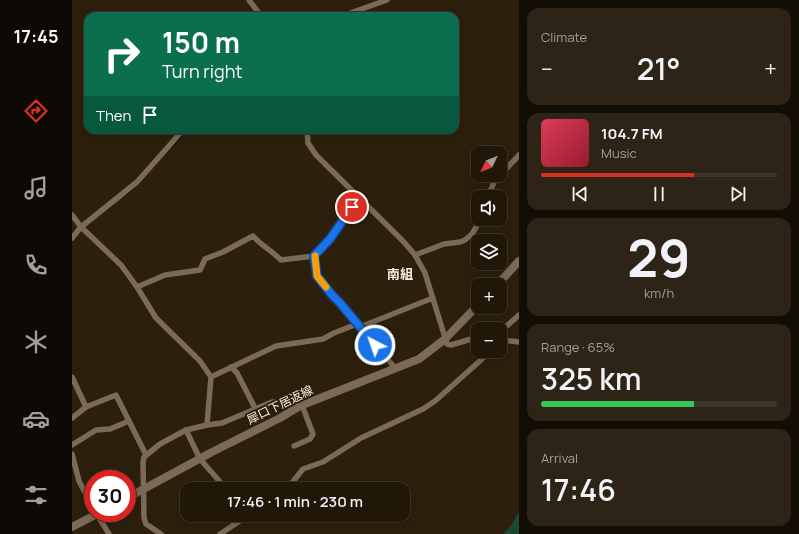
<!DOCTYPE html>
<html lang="en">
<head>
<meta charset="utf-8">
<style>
	body { margin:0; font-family:Manrope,"Noto Sans JP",sans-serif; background:#2d2417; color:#f1f3f6; height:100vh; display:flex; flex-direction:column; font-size:15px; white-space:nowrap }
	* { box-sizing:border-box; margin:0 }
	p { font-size:13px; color:#a29f9c }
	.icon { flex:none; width:22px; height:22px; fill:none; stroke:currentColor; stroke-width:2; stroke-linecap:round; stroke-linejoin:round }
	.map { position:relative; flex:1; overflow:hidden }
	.details { display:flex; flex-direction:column; gap:8px; padding:8px; background:#120d05; width:280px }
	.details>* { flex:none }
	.top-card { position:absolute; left:12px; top:12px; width:375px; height:122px; border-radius:12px; box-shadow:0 2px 10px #0003,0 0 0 1px #3e362a; background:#0b6e4f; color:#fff; overflow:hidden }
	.needle { width:26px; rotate:227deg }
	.buttons { position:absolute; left:399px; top:146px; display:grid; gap:8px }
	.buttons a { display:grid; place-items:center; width:36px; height:36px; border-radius:8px; background:#211709; box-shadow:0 2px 10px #0003,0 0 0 1px #3e362a; font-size:20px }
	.speed { position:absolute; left:12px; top:470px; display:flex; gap:8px; font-size:20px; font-weight:700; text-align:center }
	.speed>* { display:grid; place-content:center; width:52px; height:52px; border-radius:50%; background:#211709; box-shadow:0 2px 10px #0003,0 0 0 1px #3e362a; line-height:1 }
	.speed .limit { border:6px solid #d22; background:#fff; color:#111 }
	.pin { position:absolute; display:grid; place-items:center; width:34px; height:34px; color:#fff; margin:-17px; border:2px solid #fff; border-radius:50%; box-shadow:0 1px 4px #0007 }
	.me { position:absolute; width:44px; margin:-22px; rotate:319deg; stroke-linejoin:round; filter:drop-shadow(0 0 3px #0008) }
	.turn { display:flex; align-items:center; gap:14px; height:84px; padding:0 12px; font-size:18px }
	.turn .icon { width:52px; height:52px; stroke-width:2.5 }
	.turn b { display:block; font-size:28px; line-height:34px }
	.then { display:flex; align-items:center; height:38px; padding:0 12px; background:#0003; gap:8px; font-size:15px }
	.big { font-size:30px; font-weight:600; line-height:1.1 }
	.details .widget { flex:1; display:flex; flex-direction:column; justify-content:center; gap:6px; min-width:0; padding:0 14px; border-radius:12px; background:#2d2417 }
	.details .dial { align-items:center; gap:0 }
	.dial b { font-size:52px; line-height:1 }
	.song { display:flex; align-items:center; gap:12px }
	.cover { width:48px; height:48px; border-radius:6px; background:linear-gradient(135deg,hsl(350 70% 55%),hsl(350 70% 35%)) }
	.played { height:4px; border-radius:2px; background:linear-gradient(90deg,#d93025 65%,#3e362a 65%) }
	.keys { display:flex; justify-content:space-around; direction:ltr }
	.heat { display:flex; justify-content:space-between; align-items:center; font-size:22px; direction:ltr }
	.charge { height:6px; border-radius:3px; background:linear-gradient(90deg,#34c759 65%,#3e362a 0) }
	.trip { position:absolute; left:108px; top:482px; width:230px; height:40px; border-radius:12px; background:#211709; box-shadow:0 2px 10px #0003,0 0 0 1px #3e362a; font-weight:600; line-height:40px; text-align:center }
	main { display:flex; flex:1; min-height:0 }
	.menu { display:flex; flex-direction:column; width:72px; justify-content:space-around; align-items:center; background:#0d0904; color:#a29f9c }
	.menu .icon { width:28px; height:28px }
	.menu .selected { color:#d93025 }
	.menu b { font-size:18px; color:#f1f3f6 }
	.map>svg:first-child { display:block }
	.green { fill:#1c4832 }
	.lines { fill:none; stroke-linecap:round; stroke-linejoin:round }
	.stream { stroke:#001218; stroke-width:1.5 }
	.minor { stroke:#7a6a56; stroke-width:5.5 }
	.secondary { stroke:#7a6a56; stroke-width:8 }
	.route-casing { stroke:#114b97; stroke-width:10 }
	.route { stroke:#1a73e8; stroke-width:7 }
	.slow { stroke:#f59e0b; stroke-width:7 }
	.labels { text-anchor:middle; stroke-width:4; stroke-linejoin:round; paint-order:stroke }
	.street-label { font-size:12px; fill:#f9efe4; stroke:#2c1f0c }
	.neighbourhood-label { font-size:13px; font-weight:bold; fill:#f9efe4; stroke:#2c1f0c }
</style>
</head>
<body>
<main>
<nav class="menu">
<b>17:45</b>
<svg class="icon selected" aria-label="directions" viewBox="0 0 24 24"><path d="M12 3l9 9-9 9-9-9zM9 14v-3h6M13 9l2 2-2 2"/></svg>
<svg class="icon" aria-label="music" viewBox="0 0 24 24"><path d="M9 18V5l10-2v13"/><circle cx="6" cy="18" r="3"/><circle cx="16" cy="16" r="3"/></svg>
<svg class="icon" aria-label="phone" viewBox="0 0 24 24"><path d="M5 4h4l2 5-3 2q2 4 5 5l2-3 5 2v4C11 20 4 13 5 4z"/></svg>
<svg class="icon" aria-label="climate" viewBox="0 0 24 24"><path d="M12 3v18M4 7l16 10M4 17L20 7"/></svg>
<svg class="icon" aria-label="car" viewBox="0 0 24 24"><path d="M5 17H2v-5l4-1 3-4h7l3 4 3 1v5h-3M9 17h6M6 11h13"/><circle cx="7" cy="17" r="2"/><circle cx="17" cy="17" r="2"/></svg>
<svg class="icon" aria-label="filters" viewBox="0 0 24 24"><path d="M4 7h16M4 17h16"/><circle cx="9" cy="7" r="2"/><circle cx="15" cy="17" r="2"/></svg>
</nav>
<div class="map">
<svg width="447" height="534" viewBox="0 0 447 534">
	<rect width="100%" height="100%" fill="#2c1f0c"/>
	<!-- green -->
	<path class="green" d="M447,512V534H431L438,527Z"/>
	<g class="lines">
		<!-- stream -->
		<g class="stream">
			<path d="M99,148L110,136"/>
			<path d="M55,194L67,183"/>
		</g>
		<!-- minor -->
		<g class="minor">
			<path d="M177,0L189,16"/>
			<path d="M270,16L315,0"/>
			<path d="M235,130L236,143L244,155L331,241L343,255L353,273L375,344L379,345L406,337"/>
			<path d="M416,197L422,182L447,155"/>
			<path d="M0,215L9,227L49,265L65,287L84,318L128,361L139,377L135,425"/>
			<path d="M0,238L9,227L65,182L111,130"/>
			<path d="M343,255L372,244L388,242L393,240L400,234L409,219"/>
			<path d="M242,256L258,239L287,197"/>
			<path d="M65,287L93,275L128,270L133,259L151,252L181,236C189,245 200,251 209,260L242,256L245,276L260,295L268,303L285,324"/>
			<path d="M288,327L361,298"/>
			<path d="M428,332L447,315"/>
			<path d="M428,340L447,342"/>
			<path d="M159,367L165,373L183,408"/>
			<path d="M0,377L14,407"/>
			<path d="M139,377L204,346L251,339L262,333L285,324L324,369"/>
			<path d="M0,418L14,407L44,395L74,455"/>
			<path d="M114,430L128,459L149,483L150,489"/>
			<path d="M0,445L24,430L38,429L57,421"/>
			<path d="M222,446L238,439L241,434L230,405"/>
			<path d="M0,454L7,481L21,508"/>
			<path d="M215,489L231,469L251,462L289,438L351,409L363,401L419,351"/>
			<path d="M24,513L37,534"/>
			<path d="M158,515L162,524"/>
			<path d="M89,534L74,524L72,518L71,462L72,457L88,444L114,430L135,425L150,423L200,402L228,406"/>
			<path d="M148,534L177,515"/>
		</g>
		<!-- secondary -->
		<g class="secondary">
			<path d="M425,285L447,261"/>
			<path d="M55,498L142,451L208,418L228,406L347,359L373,339L406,305"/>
			<path d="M0,527L27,513"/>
		</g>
	</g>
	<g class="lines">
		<!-- route casing -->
		<g class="route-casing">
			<path id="route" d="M280,207L258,239L242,256L245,276L260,295L268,303L303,345"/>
		</g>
		<!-- route -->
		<use href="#route" class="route"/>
		<!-- slow -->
		<path class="slow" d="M243,256L245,276L254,287"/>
	</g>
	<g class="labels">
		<!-- street labels -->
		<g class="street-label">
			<text transform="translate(208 405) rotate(-26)" y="4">犀口下居返線</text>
		</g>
		<!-- neighbourhood labels -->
		<g class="neighbourhood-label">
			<text x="328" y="279">南組</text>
		</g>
	</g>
</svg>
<div class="buttons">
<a><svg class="needle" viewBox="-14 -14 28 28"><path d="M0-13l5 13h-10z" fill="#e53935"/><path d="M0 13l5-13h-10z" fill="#a29f9c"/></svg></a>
<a><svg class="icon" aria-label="sound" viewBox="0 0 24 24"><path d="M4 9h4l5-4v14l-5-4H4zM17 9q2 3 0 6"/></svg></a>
<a><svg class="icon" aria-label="layers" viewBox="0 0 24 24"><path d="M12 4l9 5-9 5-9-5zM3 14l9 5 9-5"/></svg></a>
<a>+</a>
<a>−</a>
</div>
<div class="speed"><div class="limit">30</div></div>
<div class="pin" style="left:280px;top:207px;background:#d93025"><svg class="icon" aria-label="arrive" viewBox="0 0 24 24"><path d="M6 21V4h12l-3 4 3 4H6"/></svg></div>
<svg class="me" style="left:303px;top:345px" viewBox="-20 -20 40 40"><circle r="17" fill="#1a73e8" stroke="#fff" stroke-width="3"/><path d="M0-11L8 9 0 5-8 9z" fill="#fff"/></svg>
<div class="trip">17:46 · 1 min · 230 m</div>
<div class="top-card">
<div class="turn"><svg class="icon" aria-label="right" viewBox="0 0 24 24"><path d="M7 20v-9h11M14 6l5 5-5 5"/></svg><div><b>150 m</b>Turn right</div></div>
<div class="then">Then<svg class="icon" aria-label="arrive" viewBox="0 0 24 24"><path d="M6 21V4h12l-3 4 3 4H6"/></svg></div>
</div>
</div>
<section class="details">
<div class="widget"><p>Climate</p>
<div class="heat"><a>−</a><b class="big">21°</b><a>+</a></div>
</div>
<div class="widget">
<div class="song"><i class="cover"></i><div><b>104.7 FM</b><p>Music</p></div></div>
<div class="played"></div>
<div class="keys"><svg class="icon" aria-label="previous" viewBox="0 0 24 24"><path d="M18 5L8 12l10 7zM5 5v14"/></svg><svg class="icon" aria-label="pause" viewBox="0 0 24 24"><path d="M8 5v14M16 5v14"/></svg><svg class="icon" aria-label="next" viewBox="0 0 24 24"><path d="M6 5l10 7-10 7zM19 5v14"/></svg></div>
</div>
<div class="widget dial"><b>29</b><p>km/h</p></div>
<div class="widget"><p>Range · 65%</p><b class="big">325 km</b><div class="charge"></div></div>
<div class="widget"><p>Arrival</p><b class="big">17:46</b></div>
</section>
</main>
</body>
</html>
